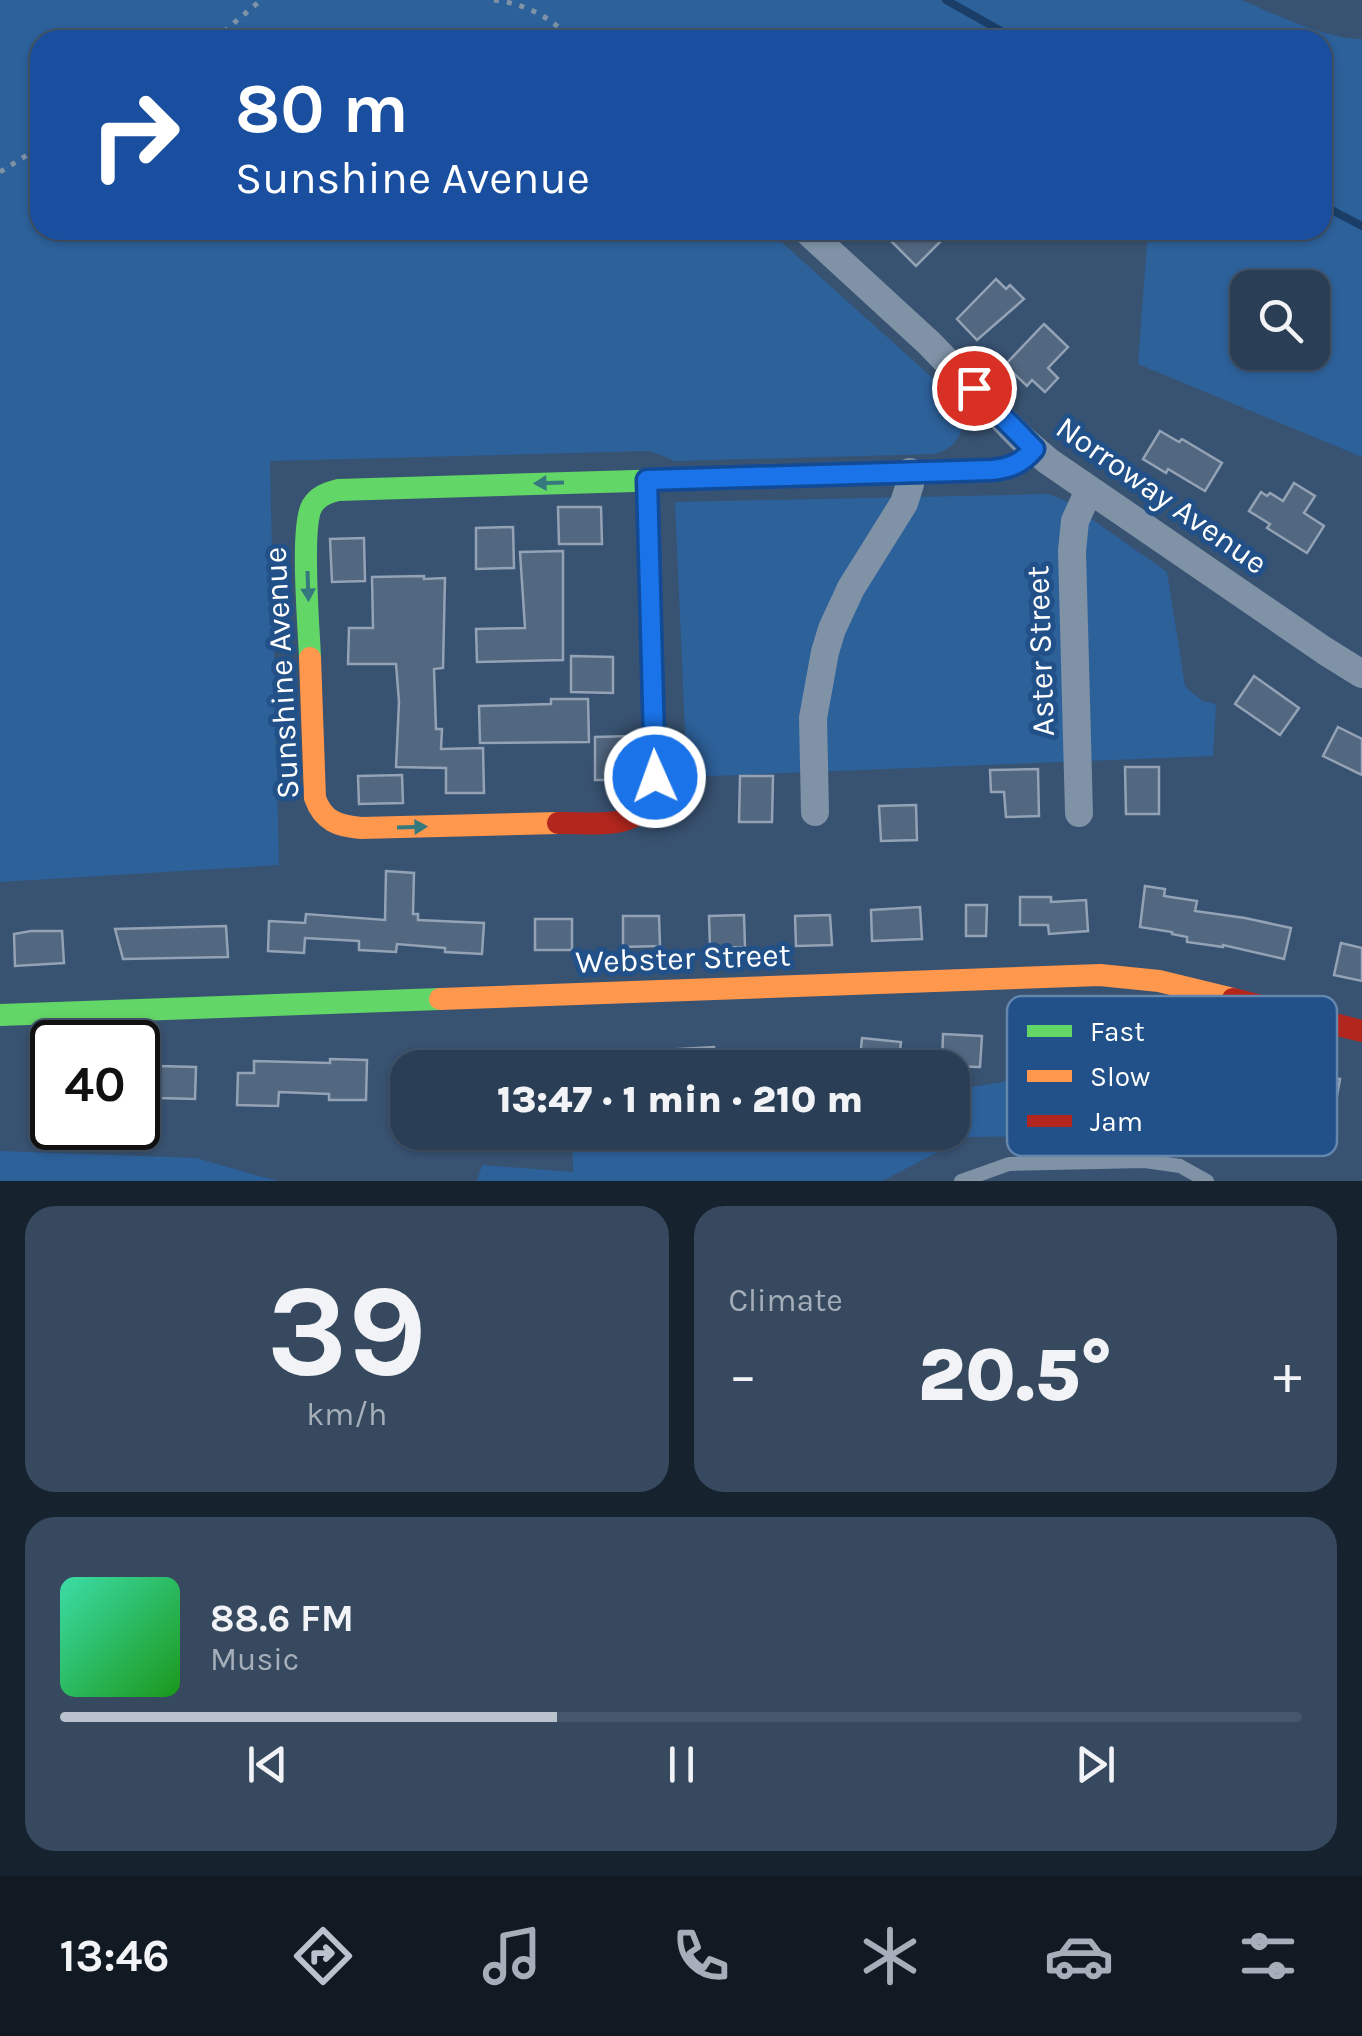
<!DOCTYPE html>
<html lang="en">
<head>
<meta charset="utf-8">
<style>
	body { margin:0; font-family:Karla,sans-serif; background:#36495f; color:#f1f3f6; height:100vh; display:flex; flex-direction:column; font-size:38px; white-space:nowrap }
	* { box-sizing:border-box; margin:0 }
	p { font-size:32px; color:#a5aeb9 }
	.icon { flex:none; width:55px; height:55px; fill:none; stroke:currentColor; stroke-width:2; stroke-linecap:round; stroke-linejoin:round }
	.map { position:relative; height:1181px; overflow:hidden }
	.panel { display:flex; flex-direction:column; gap:25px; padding:25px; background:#17222f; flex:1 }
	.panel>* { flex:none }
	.top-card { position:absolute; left:30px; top:30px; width:1302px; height:210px; border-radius:30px; box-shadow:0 2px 8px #0004,0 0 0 2px #46576c; background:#1a4fa0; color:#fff; overflow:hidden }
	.fabs { position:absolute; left:1230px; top:270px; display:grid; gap:20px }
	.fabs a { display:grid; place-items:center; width:100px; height:100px; border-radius:20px; background:#2a3e55; box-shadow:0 2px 8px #0004,0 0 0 2px #46576c; font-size:50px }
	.speed { position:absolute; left:30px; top:1020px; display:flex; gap:20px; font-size:50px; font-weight:700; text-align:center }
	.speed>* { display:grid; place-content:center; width:130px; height:130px; border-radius:50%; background:#2a3e55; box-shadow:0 2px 8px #0004,0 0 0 2px #46576c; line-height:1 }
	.speed .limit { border:5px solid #111; border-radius:15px; background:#fff; color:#111 }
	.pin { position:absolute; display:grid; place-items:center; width:85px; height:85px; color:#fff; margin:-42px; border:5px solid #fff; border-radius:50%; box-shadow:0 2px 10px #0007 }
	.me { position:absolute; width:110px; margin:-55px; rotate:358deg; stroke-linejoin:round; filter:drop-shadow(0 0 8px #0008) }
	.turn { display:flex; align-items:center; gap:35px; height:210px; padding:0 40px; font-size:45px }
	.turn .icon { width:130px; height:130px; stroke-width:2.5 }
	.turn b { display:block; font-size:70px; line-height:85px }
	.big { font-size:75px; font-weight:800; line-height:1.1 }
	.panel .widget { flex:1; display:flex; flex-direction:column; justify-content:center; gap:15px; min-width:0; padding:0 35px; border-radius:30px; background:#36495f }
	.panel .dial { align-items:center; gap:0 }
	.dial b { font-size:130px; line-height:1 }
	.song { display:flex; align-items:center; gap:30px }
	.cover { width:120px; height:120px; border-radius:15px; background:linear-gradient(135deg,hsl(160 70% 55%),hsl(120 70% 35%)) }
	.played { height:10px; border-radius:5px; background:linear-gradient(90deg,#b9c2cd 40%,#46576c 40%) }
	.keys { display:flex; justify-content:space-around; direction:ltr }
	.heat { display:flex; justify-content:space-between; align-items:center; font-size:55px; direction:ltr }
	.panel .tiles { flex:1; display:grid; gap:25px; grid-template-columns:1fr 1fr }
	.widget:last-child { grid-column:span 2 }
	.trip { position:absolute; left:390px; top:1050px; width:580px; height:100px; border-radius:30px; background:#2a3e55; box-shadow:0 2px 8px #0004,0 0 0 2px #46576c; font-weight:800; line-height:100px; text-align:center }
	.menu { display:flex; height:160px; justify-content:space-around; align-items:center; background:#111922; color:#a5aeb9 }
	.menu .icon { width:70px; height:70px }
	.menu .current { color:#b9c2cd }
	.menu b { font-size:45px; color:#f1f3f6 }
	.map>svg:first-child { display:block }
	.green { fill:#2d619a; fill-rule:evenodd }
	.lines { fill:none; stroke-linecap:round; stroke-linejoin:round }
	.stream { stroke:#1a3e68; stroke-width:8 }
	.building { fill:#526780; stroke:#93a2b4; stroke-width:2.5 }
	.path { stroke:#7f92a6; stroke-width:5; stroke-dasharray:5 8; stroke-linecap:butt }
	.lane { stroke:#7f92a6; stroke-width:14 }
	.street { stroke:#7f92a6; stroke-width:28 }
	.fast { stroke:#63d668; stroke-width:22 }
	.slow { stroke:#ff974d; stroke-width:22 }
	.jam { stroke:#b3261e; stroke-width:22 }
	.oneway { fill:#35797e }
	.route-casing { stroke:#114b97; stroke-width:25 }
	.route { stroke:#1a73e8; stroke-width:18 }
	.labels { text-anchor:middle; stroke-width:10; stroke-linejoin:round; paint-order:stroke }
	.street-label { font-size:32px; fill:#fff; stroke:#215188 }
	.key { fill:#215188; stroke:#6485ac; stroke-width:2.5 }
	.key-label { font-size:28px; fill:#fff }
</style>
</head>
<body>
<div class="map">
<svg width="1362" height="1181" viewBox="0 0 1362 1181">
	<rect width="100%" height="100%" fill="#385271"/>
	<!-- green -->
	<g class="green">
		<path d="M0,0H1242C1274,14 1328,40 1362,39V457L1138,364L1148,230H1322V40H40V230H768L957,400C970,423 961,446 935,454L675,461L650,451L270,461L279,865L0,882ZM1248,288H1312V352H1248Z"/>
		<path d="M1048,494L1066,501L1167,572L1185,686L1202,701L1216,704L1213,756L687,777L675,502Z"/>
		<path d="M1009,1081L1081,1088L1077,1136L967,1137L882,1181H477L482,1165L573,1172L572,1134L952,1132L953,1090Z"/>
		<path d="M0,1151L196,1158L277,1181H0Z"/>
	</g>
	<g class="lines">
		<!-- stream -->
		<g class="stream">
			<path d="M946,0L1017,40"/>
			<path d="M1322,205L1362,226"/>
		</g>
	</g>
	<!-- building -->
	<g class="building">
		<path d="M904,230H952L916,266L892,242Z"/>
		<path d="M996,279L1006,289L1010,285L1024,299L977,340L957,319Z"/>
		<path d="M1044,324L1068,347L1048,368L1058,378L1045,392L1032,380L1027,386L1005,365Z"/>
		<path d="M1160,431L1179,442L1182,439L1222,463L1205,491L1168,469L1166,473L1143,459Z"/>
		<path d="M1294,483L1315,496L1304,513L1324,526L1307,553L1267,528L1270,524L1249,511L1261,492L1267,496L1270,493L1283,501Z"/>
		<path d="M558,507H601L602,544H559Z"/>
		<path d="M513,527L514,568L476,569V528Z"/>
		<path d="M364,538L365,581L332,582L330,539Z"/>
		<path d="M563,551V660L477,662L476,629L525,628L520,552Z"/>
		<path d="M424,576V579L445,578L443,668L434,669L436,729H442L441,749L483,748L484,793H446V768L396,767L399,702L396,664H348L349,628H373L372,577Z"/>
		<path d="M571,656L613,657V693L571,692Z"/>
		<path d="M1254,676L1299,708L1280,735L1235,704Z"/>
		<path d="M551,699H588L589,742L480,743L479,706L551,704Z"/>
		<path d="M1338,727L1362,739V775L1323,756Z"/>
		<path d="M630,736L631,780H595V737Z"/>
		<path d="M1125,767H1159V814H1126Z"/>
		<path d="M1038,769L1039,816L1006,817L1004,792H991L990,770Z"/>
		<path d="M402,775L403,803L359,804L358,776Z"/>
		<path d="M740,776H773L772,822H739Z"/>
		<path d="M916,805L917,840L881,841L879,806Z"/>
		<path d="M386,871L414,873L413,914H418V920L484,923L482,954L445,952V948L397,944L396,952L359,950V941L305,938L304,953L268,951L269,921L305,923L306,914L385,920Z"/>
		<path d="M1145,886L1165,889L1164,896L1197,901L1195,911L1245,918L1291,928L1284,959L1223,945V947L1187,942V937L1172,934V932L1140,927Z"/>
		<path d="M1020,897H1051V902L1086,900L1088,931L1049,934L1048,925H1020Z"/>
		<path d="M966,905H987L986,936H966Z"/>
		<path d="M920,907L922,939L872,941L871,910Z"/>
		<path d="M744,915L745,947L710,948L709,916Z"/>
		<path d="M830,915L832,945L796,946L795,916Z"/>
		<path d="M623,916H659L660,946L623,947Z"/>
		<rect x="535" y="919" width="37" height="31"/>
		<path d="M226,926L228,957L123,959L115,929Z"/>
		<path d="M31,931H62L64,963L15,966L14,934Z"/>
		<path d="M1341,943L1362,948V981L1334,975Z"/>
		<path d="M943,1034L982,1036L980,1067L942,1066Z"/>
		<path d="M862,1038L901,1042L898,1068H859Z"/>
		<path d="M714,1047L715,1068H644V1051Z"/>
		<path d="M330,1059L367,1060L366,1100H329V1094L279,1092L278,1106L237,1105L238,1073H254V1061L330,1063Z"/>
		<path d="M158,1066L196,1067L195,1099L158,1098Z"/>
		<path d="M1305,1072L1340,1079L1334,1112L1298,1105Z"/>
	</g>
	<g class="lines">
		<!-- path -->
		<g class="path">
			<path d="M494,0C526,4 550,17 573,40"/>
			<path d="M214,40L261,0"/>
			<path d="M0,172L40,147"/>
		</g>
		<!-- lane -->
		<path class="lane" d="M961,1181L1009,1164L1145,1161L1180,1166L1207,1181"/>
		<!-- street -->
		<g class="street">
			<path d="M806,230L929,343L1021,438L1048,461L1325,651L1362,674"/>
			<path d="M815,812L813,718L825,652L832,629L851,588L904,503L910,484V472"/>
			<path d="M1079,813L1072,551L1075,521L1089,490"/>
		</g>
		<!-- fast -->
		<g class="fast">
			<path d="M310,658C309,629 300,527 312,506C318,496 327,493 338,490L668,480"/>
			<path d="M0,1015L440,999"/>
		</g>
		<!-- slow -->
		<g class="slow">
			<path d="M310,658L315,798C323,821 338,826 361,828L558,823"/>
			<path d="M440,999L1100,975L1159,981L1233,999"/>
		</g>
		<!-- jam -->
		<g class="jam">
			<path d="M668,480L994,470L1016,465L1034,449"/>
			<path d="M558,823C595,822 645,833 655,787L647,480"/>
			<path d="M1233,999L1362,1031"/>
		</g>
	</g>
	<!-- one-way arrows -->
	<defs><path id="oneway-solid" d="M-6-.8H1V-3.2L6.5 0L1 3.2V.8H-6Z" transform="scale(2.5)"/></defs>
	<g class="oneway">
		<use href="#oneway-solid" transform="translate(549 483) rotate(178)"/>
		<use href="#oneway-solid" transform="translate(308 586) rotate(88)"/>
		<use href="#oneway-solid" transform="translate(412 827) rotate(-2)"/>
	</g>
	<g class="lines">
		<!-- route casing -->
		<g class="route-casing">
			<path id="route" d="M655,777L647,480L992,470C1011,468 1022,463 1034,449L974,388"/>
		</g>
		<!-- route -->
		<use href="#route" class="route"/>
	</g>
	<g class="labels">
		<!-- street labels -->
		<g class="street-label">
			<text transform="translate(1162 495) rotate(35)" y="11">Norroway Avenue</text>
			<text transform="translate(1040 651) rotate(-92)" y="11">Aster Street</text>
			<text transform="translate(281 673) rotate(-93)" y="11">Sunshine Avenue</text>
			<text transform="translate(683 958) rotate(-2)" y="11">Webster Street</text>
		</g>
	</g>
	<!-- legend -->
	<rect x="1007" y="996" width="330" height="160" rx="15" class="key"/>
	<rect x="1027" y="1025" width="45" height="12" fill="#63d668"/>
	<rect x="1027" y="1070" width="45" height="12" fill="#ff974d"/>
	<rect x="1027" y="1115" width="45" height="12" fill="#b3261e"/>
	<g class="key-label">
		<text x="1090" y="1041">Fast</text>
		<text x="1090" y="1086">Slow</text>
		<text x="1090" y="1131">Jam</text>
	</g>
</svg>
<div class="fabs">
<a><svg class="icon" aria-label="search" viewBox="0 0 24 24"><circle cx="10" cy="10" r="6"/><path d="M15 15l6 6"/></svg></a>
</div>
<div class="speed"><div class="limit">40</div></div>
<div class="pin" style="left:974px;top:388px;background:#d93025"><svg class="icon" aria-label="arrive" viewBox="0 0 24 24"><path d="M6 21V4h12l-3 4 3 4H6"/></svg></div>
<svg class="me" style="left:655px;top:777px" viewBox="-20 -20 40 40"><circle r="17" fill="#1a73e8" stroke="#fff" stroke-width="3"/><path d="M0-11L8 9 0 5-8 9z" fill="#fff"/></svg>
<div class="trip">13:47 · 1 min · 210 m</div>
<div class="top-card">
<div class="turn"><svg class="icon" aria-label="right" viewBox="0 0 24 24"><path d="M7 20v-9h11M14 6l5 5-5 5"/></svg><div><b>80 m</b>Sunshine Avenue</div></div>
</div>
</div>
<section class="panel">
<div class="tiles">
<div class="widget dial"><b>39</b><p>km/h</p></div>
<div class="widget"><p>Climate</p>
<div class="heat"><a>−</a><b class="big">20.5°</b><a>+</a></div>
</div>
<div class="widget">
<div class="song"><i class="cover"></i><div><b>88.6 FM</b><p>Music</p></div></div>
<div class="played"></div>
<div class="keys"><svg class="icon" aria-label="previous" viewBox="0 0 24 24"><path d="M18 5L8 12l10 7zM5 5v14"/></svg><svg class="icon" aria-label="pause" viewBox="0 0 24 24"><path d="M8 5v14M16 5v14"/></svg><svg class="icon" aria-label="next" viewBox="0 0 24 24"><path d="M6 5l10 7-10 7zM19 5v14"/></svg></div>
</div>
</div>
</section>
<nav class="menu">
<b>13:46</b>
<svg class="icon current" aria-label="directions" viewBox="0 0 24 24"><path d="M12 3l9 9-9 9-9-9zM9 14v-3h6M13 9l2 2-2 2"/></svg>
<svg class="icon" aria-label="music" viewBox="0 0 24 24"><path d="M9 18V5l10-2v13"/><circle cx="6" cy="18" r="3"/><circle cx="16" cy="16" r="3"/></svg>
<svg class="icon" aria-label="phone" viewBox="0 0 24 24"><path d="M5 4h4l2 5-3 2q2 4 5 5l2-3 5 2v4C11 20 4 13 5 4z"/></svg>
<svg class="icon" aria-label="climate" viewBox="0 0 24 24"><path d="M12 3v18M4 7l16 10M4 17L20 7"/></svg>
<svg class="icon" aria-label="car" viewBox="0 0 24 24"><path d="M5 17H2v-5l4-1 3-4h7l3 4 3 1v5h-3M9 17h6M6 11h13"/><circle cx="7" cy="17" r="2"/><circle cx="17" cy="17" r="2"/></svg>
<svg class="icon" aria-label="filters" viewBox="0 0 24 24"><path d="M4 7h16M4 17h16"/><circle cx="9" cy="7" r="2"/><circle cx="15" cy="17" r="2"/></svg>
</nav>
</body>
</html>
